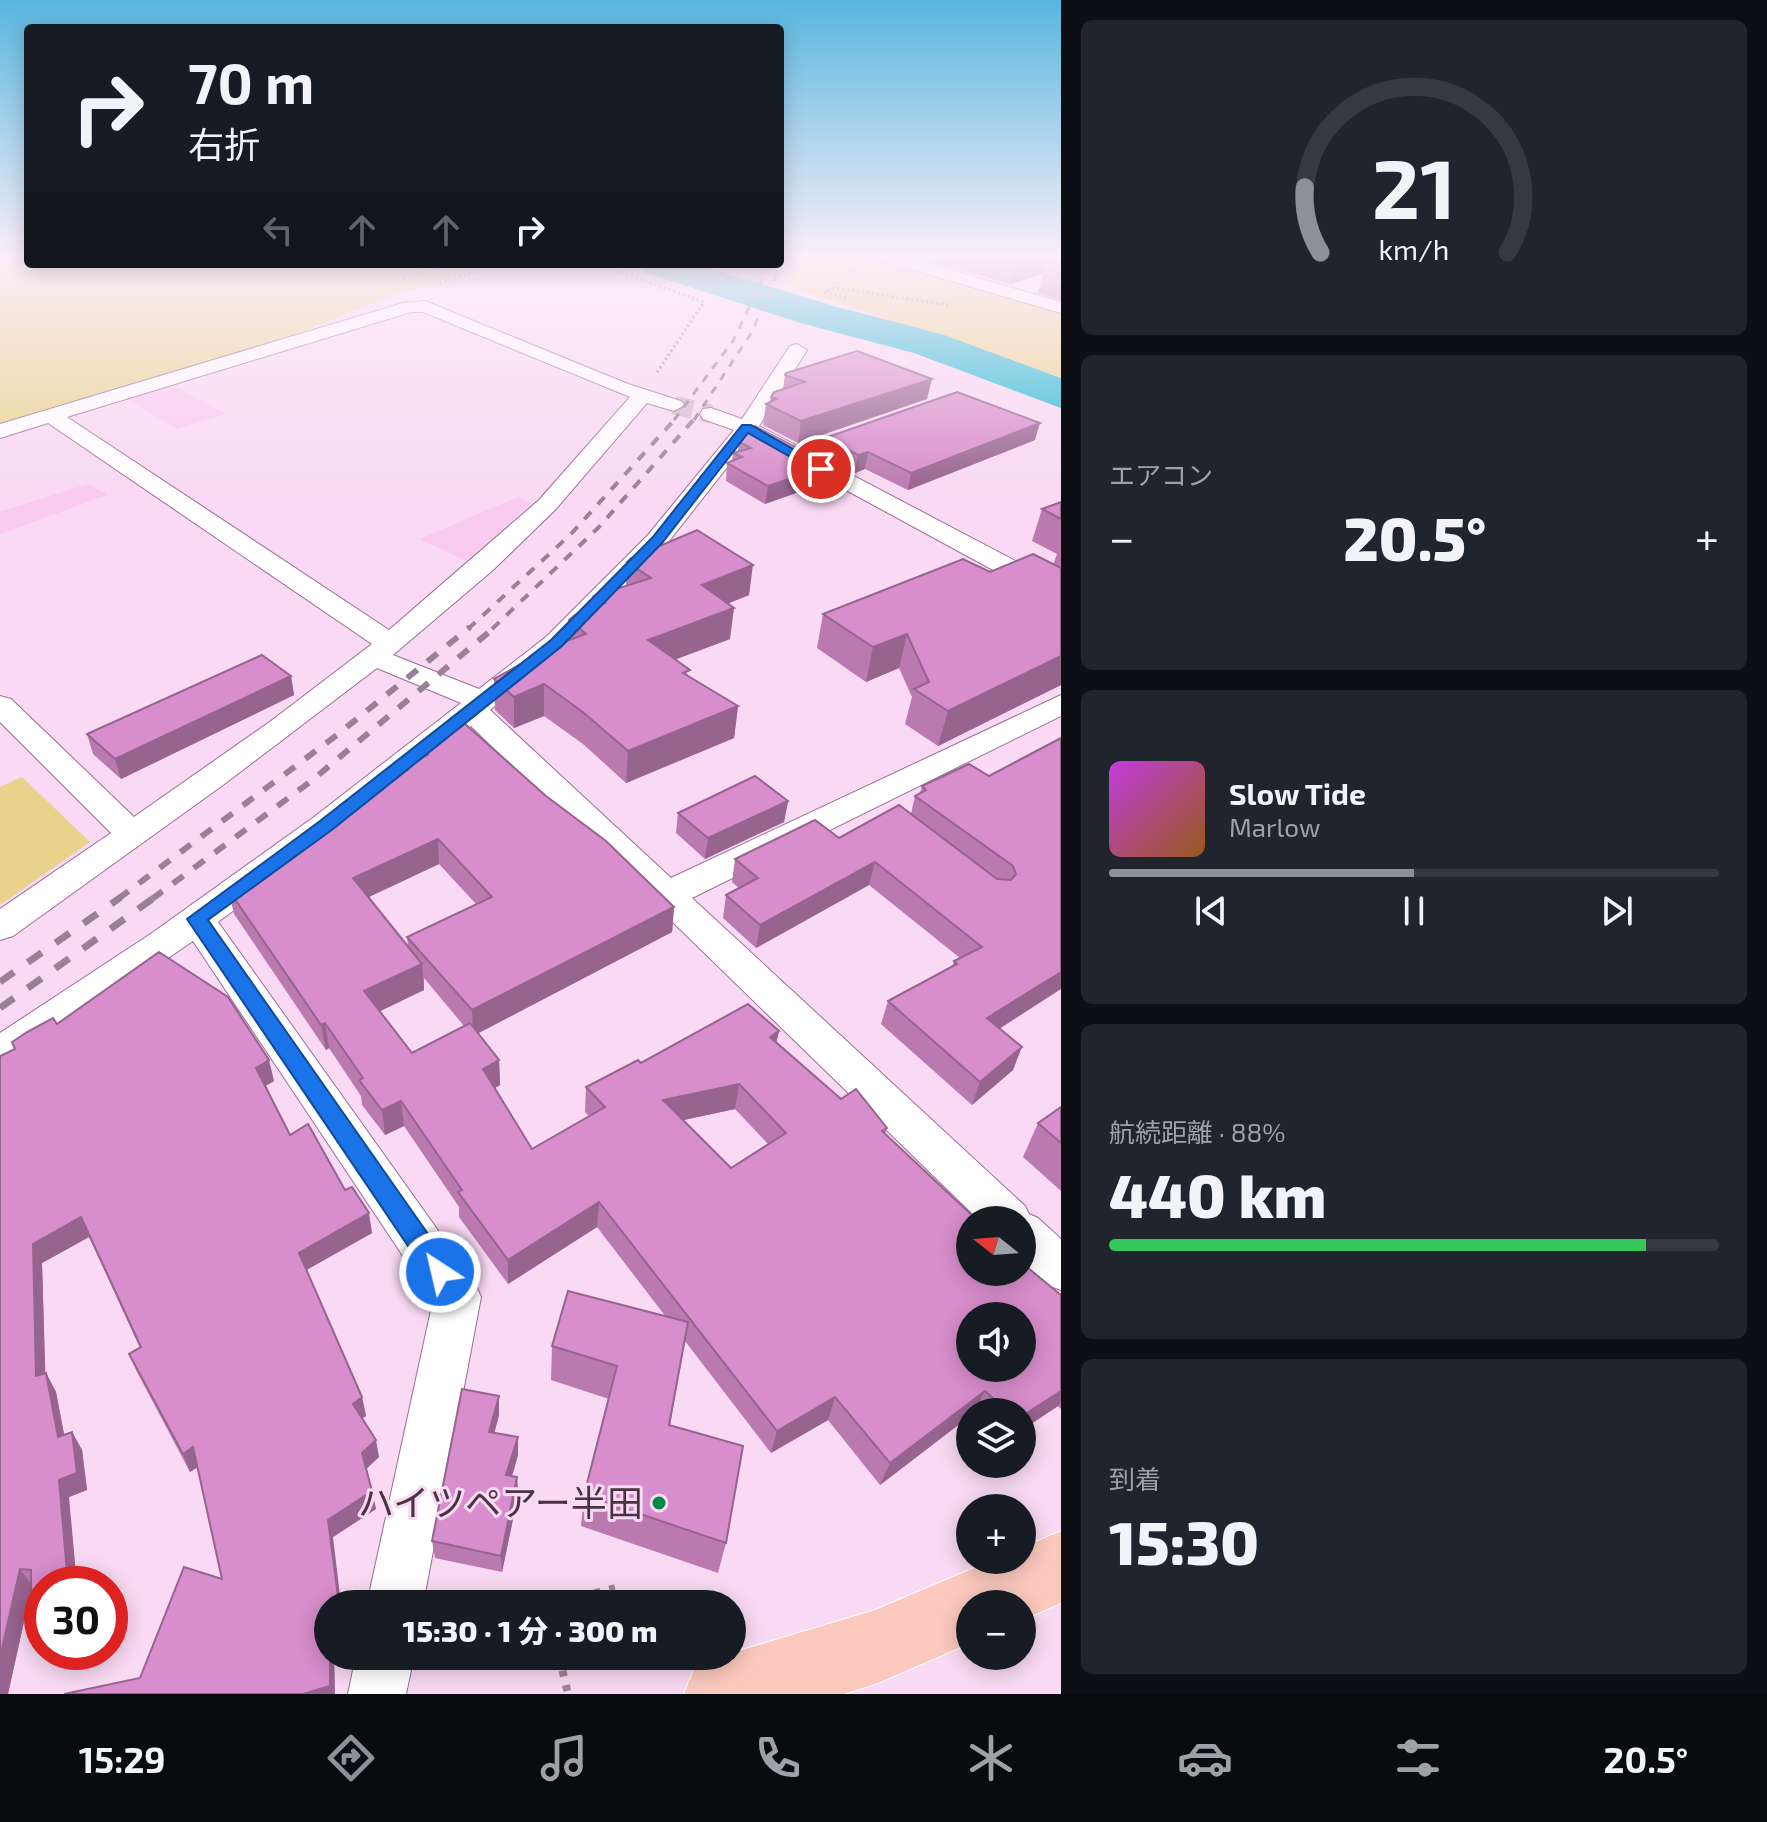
<!DOCTYPE html>
<html lang="ja">
<head>
<meta charset="utf-8">
<style>
	body { margin:0; font-family:"Exo 2","Noto Sans JP",sans-serif; background:#20242c; color:#f1f3f6; height:100vh; display:flex; flex-direction:column; font-size:30px; white-space:nowrap }
	* { box-sizing:border-box; margin:0 }
	p { font-size:26px; color:#9ea1a6 }
	.icon { flex:none; width:44px; height:44px; fill:none; stroke:currentColor; stroke-width:2; stroke-linecap:round; stroke-linejoin:round }
	.map { position:relative; flex:1; overflow:hidden }
	.drawer { display:flex; flex-direction:column; gap:20px; padding:20px; background:#0d0f14; width:706px }
	.drawer>* { flex:none }
	.guide { position:absolute; left:24px; top:24px; width:760px; height:244px; border-radius:8px; box-shadow:0 4px 20px #0003; background:#171b24; color:#f1f3f6; overflow:hidden }
	.needle { width:52px; rotate:287deg }
	.buttons { position:absolute; left:956px; top:1206px; display:grid; gap:16px }
	.buttons a { display:grid; place-items:center; width:80px; height:80px; border-radius:50%; background:#171b24; box-shadow:0 4px 20px #0003; font-size:40px }
	.speed { position:absolute; left:24px; top:1566px; display:flex; gap:16px; font-size:40px; font-weight:700; text-align:center }
	.speed>* { display:grid; place-content:center; width:104px; height:104px; border-radius:50%; background:#171b24; box-shadow:0 4px 20px #0003; line-height:1 }
	.speed .limit { border:12px solid #d22; background:#fff; color:#111 }
	.pin { position:absolute; display:grid; place-items:center; width:68px; height:68px; color:#fff; margin:-34px; border:4px solid #fff; border-radius:50%; box-shadow:0 2px 8px #0007 }
	.me { position:absolute; width:88px; margin:-44px; rotate:325deg; stroke-linejoin:round; filter:drop-shadow(0 0 6px #0008) }
	.turn { display:flex; align-items:center; gap:28px; height:168px; padding:0 32px; font-size:36px }
	.turn .icon { width:104px; height:104px; stroke-width:2.5 }
	.turn b { display:block; font-size:56px; line-height:68px }
	.lanes { display:flex; align-items:center; height:76px; padding:0 32px; background:#0003; justify-content:center; gap:40px; direction:ltr }
	.lanes .off { opacity:.35 }
	.big { font-size:60px; font-weight:800; line-height:1.1 }
	.drawer .tile { flex:1; display:flex; flex-direction:column; justify-content:center; gap:12px; min-width:0; padding:0 28px; border-radius:12px; background:#20242c }
	.drawer .dial { align-items:center; gap:0 }
	.dial svg { height:208px; overflow:visible; fill:none; stroke:#363941; stroke-width:7; stroke-linecap:round; text-anchor:middle }
	.dial text { fill:#f1f3f6; stroke:none }
	.song { display:flex; align-items:center; gap:24px }
	.cover { width:96px; height:96px; border-radius:12px; background:linear-gradient(135deg,hsl(290 70% 55%),hsl(30 70% 35%)) }
	.played { height:8px; border-radius:4px; background:linear-gradient(90deg,#8c9099 50%,#363941 50%) }
	.keys { display:flex; justify-content:space-around; direction:ltr }
	.heat { display:flex; justify-content:space-between; align-items:center; font-size:44px; direction:ltr }
	.charge { height:12px; border-radius:6px; background:linear-gradient(90deg,#34c759 88%,#363941 0) }
	.trip { position:absolute; left:314px; top:1590px; width:432px; height:80px; border-radius:40px; background:#171b24; box-shadow:0 4px 20px #0003; font-weight:800; line-height:80px; text-align:center }
	.menu { display:flex; height:128px; justify-content:space-around; align-items:center; background:#090b0e; color:#9ea1a6 }
	.menu .icon { width:56px; height:56px }
	.menu .active { color:#8c9099 }
	.menu b { font-size:36px; color:#f1f3f6 }
	main { display:flex; flex:1; min-height:0 }
	.map>svg:first-child { display:block }
	.built { fill:#facaf1 }
	.green { fill:#e9d38c }
	.lines { fill:none; stroke-linecap:round; stroke-linejoin:round }
	.river { fill:#1fb8d1; fill-rule:evenodd }
	.minor-tunnel { stroke:#d6b8d0; stroke-width:19; stroke-dasharray:19 9; stroke-linecap:butt }
	.minor-casing { stroke:#9c6c94; stroke-width:2 }
	.primary-casing { stroke:#fff; stroke-width:2 }
	.path-far1 { stroke:#9f859b; stroke-width:3; stroke-dasharray:2 3; stroke-linecap:butt }
	.path { stroke:#9f859b; stroke-width:8; stroke-dasharray:6 9; stroke-linecap:butt }
	.minor { fill:#fff; fill-rule:evenodd }
	.primary { fill:#fbc9be; fill-rule:evenodd }
	.rail-far3 { stroke:#9a8096; stroke-width:3; stroke-dasharray:8 8; stroke-linecap:butt }
	.rail-far2 { stroke:#9a8096; stroke-width:4; stroke-dasharray:10 10; stroke-linecap:butt }
	.rail-far1 { stroke:#9a8096; stroke-width:6; stroke-dasharray:13 13; stroke-linecap:butt }
	.rail { stroke:#9a8096; stroke-width:7; stroke-dasharray:17 17; stroke-linecap:butt }
	.wall { fill:#ba79af; fill-rule:evenodd }
	.shaded-wall { fill:#97638f }
	.building { fill:#d88dcc; stroke:#97638f; stroke-width:2; fill-rule:evenodd }
	.route { fill:#1a73e8; stroke:#114b97; stroke-width:2 }
	.poi-dot { fill:#008a46; stroke:#f9d9f3; stroke-width:3 }
	.labels { text-anchor:middle; stroke-width:6; stroke-linejoin:round; paint-order:stroke }
	.near-poi-label { font-size:36px; fill:#483345; stroke:#f9d9f3; text-anchor:end }
</style>
</head>
<body>
<main>
<div class="map">
<svg width="1061" height="1694" viewBox="0 0 1061 1694">
	<rect width="100%" height="100%" fill="#f9d9f3"/>
	<!-- built -->
	<g class="built">
		<path d="M173,385L226,414L177,429L127,399Z"/>
		<path d="M88,484L107,495L0,534V512Z"/>
		<path d="M518,497L531,503L466,561L420,539Z"/>
	</g>
	<!-- green -->
	<g class="green">
		<path d="M0,256H28V264H489L377,301L288,338L0,425Z"/>
		<path d="M795,256H873L1061,312V377L785,285Z"/>
		<path d="M22,777L90,842L0,905V787Z"/>
	</g>
	<g class="lines">
		<!-- river -->
		<path class="river" d="M637,264H695L834,306L944,335L1061,378V408L914,353L804,324L643,272Z"/>
		<!-- minor-tunnel -->
		<path class="minor-tunnel" d="M674,405L711,414"/>
		<!-- minor casing -->
		<g class="minor-casing">
			<g id="minor">
				<path d="M877,256H902L1061,302V313L879,260Z"/>
				<path d="M425,301L628,384L681,401L685,405L674,411L647,403L555,510L493,570L393,655L479,689L546,637L648,535L734,430L703,419L700,414L703,409L711,408L742,419L790,346L797,344L807,350L759,426L1061,585V604L1052,602L750,438L666,545L566,649L490,710L671,878L1061,695V716L692,898L1025,1206L1029,1214L1038,1218L1061,1239V1290L1045,1284L1022,1262V1220H979L471,726L338,833L218,922L474,1281L481,1297L423,1604H367L433,1301L193,941L14,1064L0,1069V1033L152,933L314,817L461,703L377,668L223,785L13,936L0,940V909L111,833L0,722V696L11,699L134,817L271,721L372,644L48,423L0,438V424L403,303ZM411,312H423L630,397L539,500L389,630L67,417Z"/>
				<path d="M356,1656H414L406,1694H348Z"/>
			</g>
		</g>
		<!-- primary casing -->
		<g class="primary-casing">
			<path id="primary" d="M1061,1531V1603L1022,1620V1604H970V1643L878,1683L844,1694H684L695,1667L722,1656H732V1653L875,1610L993,1560H1022V1548Z"/>
		</g>
		<!-- path-far1 -->
		<g class="path-far1">
			<path d="M827,256L833,263L866,276"/>
			<path d="M598,264L704,302L656,374"/>
			<path d="M403,279L452,264"/>
			<path d="M440,283L500,264"/>
			<path d="M846,298L825,292L835,288L948,305"/>
		</g>
		<!-- path -->
		<g class="path">
			<path d="M551,1604L616,1588"/>
			<path d="M559,1656L568,1694"/>
		</g>
		<!-- minor -->
		<use href="#minor" class="minor"/>
		<!-- primary -->
		<use href="#primary" class="primary"/>
		<!-- rail-far3 -->
		<g class="rail-far3">
			<path d="M674,420L733,341L766,272"/>
			<path d="M694,420L752,332L784,256"/>
		</g>
		<!-- rail-far2 -->
		<g class="rail-far2">
			<path d="M468,629L571,534L676,418"/>
			<path d="M492,629L598,528L695,418"/>
		</g>
		<!-- rail-far1 -->
		<g class="rail-far1">
			<path d="M118,899L337,735L470,627"/>
			<path d="M152,899L310,782L495,627"/>
		</g>
		<!-- rail -->
		<g class="rail">
			<path d="M0,982L121,897"/>
			<path d="M0,1008L155,897"/>
		</g>
	</g>
	<!-- wall -->
	<g class="wall">
		<path d="M910,256H1061V300L1038,293L1043,274L1010,284Z"/>
		<path d="M785,375L927,399L798,443L763,425L766,404L770,402L771,397L783,389Z"/>
		<path d="M825,438L1035,440L908,490L865,469L855,473L822,456Z"/>
		<path d="M739,442L827,482L765,504L726,481L727,463L732,461L733,453L738,451Z"/>
		<path d="M1061,502V685L938,746L905,724L912,697L899,668L866,682L817,648L823,614L990,572L1053,565L1057,554L1032,541L1042,509Z"/>
		<path d="M627,562L749,595L727,604L730,639L675,659L689,676L738,706L734,738L626,783L583,744L544,716L514,728L495,710L494,679L569,640V620L594,607V596L626,586Z"/>
		<path d="M291,676L294,695L121,779L93,754L87,734Z"/>
		<path d="M1061,738L1000,1028L1013,1070L972,1105L881,1024L888,1001L952,967L954,961L960,958L869,885L756,948L723,918L726,895L739,888L732,882L735,859L839,838L911,814L915,796L920,793L922,786L989,776Z"/>
		<path d="M419,746L546,796L674,907L672,932L478,1033L499,1060L500,1085L495,1088L532,1149L589,1116L585,1112L586,1087L641,1063L779,1031L776,1042L841,1099L887,1128L885,1134L970,1220L1061,1295V1409L1058,1406L1022,1430V1412H970V1416L880,1485L828,1420L771,1453L685,1341L670,1426L726,1543L718,1573L581,1526L584,1495L609,1399L551,1380L552,1346L666,1317L597,1227L508,1284L459,1217V1207L404,1126L385,1135L362,1105L361,1096L329,1048L326,1050L234,914L228,889L257,875L256,869L295,848L294,841L334,819L333,813L406,771L405,764L420,759ZM439,864L476,904L407,937L408,947L369,897ZM424,978L464,1026L412,1053L380,1011L424,990ZM735,1109L768,1144L731,1168L683,1120Z"/>
		<path d="M788,801L784,822L705,859L676,833L678,813Z"/>
		<path d="M57,1024L274,1081L265,1086L290,1135L345,1190L372,1233L306,1270L362,1397L366,1416L362,1418L379,1457L366,1469L376,1509L333,1537L328,1604V1656H334L335,1694H64L140,1678L222,1579L198,1467L190,1472L137,1372L129,1354L140,1348L89,1237L42,1263L45,1373H46L56,1392L64,1435L72,1432L82,1450L87,1490L69,1497L42,1584V1618L31,1604V1590L8,1694L15,1049Z"/>
		<path d="M1061,1107V1191L1023,1157L1038,1123Z"/>
		<path d="M499,1396V1415L494,1433L518,1455L512,1476L517,1477L518,1495L502,1572L435,1558L432,1541Z"/>
	</g>
	<!-- shaded-wall -->
	<g class="shaded-wall">
		<path d="M1017,256H1061L1047,258L1043,274L1010,284Z"/>
		<path d="M932,379L927,399L798,443L801,421Z"/>
		<path d="M1040,423L1035,440L908,490L911,473Z"/>
		<path d="M868,452L865,469L855,473L858,455Z"/>
		<path d="M830,465L827,482L765,504L768,486Z"/>
		<path d="M753,565L749,595L699,615L702,585Z"/>
		<path d="M734,608L730,639L645,671L648,640Z"/>
		<path d="M907,634L899,668L866,682L873,647Z"/>
		<path d="M1061,656V685L938,746L948,711Z"/>
		<path d="M291,676L294,695L121,779L115,759Z"/>
		<path d="M544,684V716L514,728V697Z"/>
		<path d="M738,706L734,738L626,783L628,751Z"/>
		<path d="M788,801L784,822L705,859L708,838Z"/>
		<path d="M438,839L439,864L356,903L353,878Z"/>
		<path d="M875,862L869,885L756,948L760,925Z"/>
		<path d="M674,907L672,932L473,1036L472,1010Z"/>
		<path d="M422,964L424,990L368,1017L364,991Z"/>
		<path d="M1061,972V989L979,1042L987,1018Z"/>
		<path d="M325,1023L329,1048L326,1050L321,1025Z"/>
		<path d="M779,1031L773,1057L770,1037Z"/>
		<path d="M1022,1047L1013,1070L972,1105L980,1082Z"/>
		<path d="M269,1060L274,1081L260,1089L256,1068Z"/>
		<path d="M499,1060L500,1085L484,1094L483,1069Z"/>
		<path d="M739,1084L735,1109L661,1125L663,1100Z"/>
		<path d="M401,1101L404,1126L385,1135L382,1110Z"/>
		<path d="M599,1202L597,1227L508,1284V1260Z"/>
		<path d="M369,1213L372,1233L303,1272L299,1253Z"/>
		<path d="M81,1217L89,1237L42,1263L46,1395L36,1376L33,1244Z"/>
		<path d="M46,1373L56,1392L68,1455L58,1437Z"/>
		<path d="M985,1391L974,1412H970V1416L880,1485L890,1463Z"/>
		<path d="M1061,1391V1402L1058,1406L1022,1430V1416Z"/>
		<path d="M499,1396V1415L490,1450L489,1432Z"/>
		<path d="M362,1397L366,1416L357,1422L353,1404Z"/>
		<path d="M835,1397L828,1420L771,1453L777,1431Z"/>
		<path d="M72,1432L82,1450L87,1490L69,1497L77,1584H68L59,1480Z"/>
		<path d="M518,1437V1455L507,1493L506,1475Z"/>
		<path d="M376,1440L379,1457L365,1470L362,1453Z"/>
		<path d="M193,1447L201,1465L190,1472L183,1454Z"/>
		<path d="M517,1477L518,1495L502,1572L501,1556Z"/>
		<path d="M372,1491L376,1509L333,1537L341,1604H339L328,1520Z"/>
		<path d="M20,1569L32,1585L8,1694H0V1657Z"/>
		<path d="M42,1599V1618L31,1604Z"/>
		<path d="M330,1656H334L335,1694H303Z"/>
	</g>
	<!-- building -->
	<g class="building">
		<path d="M1053,256H1061V262L1047,258Z"/>
		<path d="M857,351L932,379L801,421L766,404L777,399L771,397L774,392L805,382L785,375L786,373Z"/>
		<path d="M957,392L1040,423L911,473L868,452L858,455L825,438Z"/>
		<path d="M755,426L830,465L768,486L727,463L742,457L733,453L751,448L739,442Z"/>
		<path d="M1061,502V519L1042,509Z"/>
		<path d="M697,530L753,565L702,585L734,608L648,640L690,670L683,673L738,706L628,751L584,713L544,684L514,697L494,679L553,646L586,634L569,620L575,615L605,603L594,596L651,578L627,562L631,558Z"/>
		<path d="M1033,554L1061,568V656L948,711L914,689L929,682L907,634L873,647L823,614L963,559L990,572Z"/>
		<path d="M262,655L291,676L115,759L87,734Z"/>
		<path d="M464,723L546,796L606,841L674,907L472,1010L407,937L492,897L438,839L353,878L422,964L364,991L412,1053L470,1023L499,1060L483,1069L532,1149L605,1107L586,1087L638,1060L641,1063L748,1004L779,1031L770,1037L841,1099L856,1089L887,1128L882,1131L977,1220H970V1272H1022V1263L1061,1295V1391L1022,1416V1412H1008L985,1391L890,1463L835,1397L777,1431L599,1202L508,1260L458,1192L462,1190L401,1101L382,1110L359,1080L363,1078L325,1023L321,1025L228,889L259,874L256,869L262,864L298,847L294,841L337,818L333,813L354,797L378,781L408,770L405,764L428,755L419,746L430,737ZM739,1084L786,1133L731,1168L663,1100ZM970,1316H1022V1368H970Z"/>
		<path d="M1061,738V972L987,1018L1022,1047L980,1082L888,1001L957,964L954,961L982,947L875,862L760,925L726,895L758,878L735,859L815,820L839,838L899,805L997,879L1011,880L1016,874L1013,866L915,796L926,790L922,786L969,764L989,776Z"/>
		<path d="M755,776L788,801L708,838L678,813Z"/>
		<path d="M159,952L228,997L269,1060L256,1068L290,1135L308,1124L345,1190L352,1187L369,1213L299,1253L362,1397L353,1404L376,1440L362,1453L372,1491L328,1520L339,1604H328V1656H330V1686L303,1694H64L140,1678L184,1567L222,1579L193,1447L183,1454L129,1354L141,1347L81,1217L33,1244L36,1376L46,1373L58,1437L72,1432L77,1473L59,1480L68,1584H42V1599L31,1604V1570L20,1569L0,1657V1056L15,1049L12,1042L27,1032L53,1018L57,1024Z"/>
		<path d="M1061,1107V1143L1038,1123Z"/>
		<path d="M568,1291L688,1322L669,1425L743,1446L726,1543L584,1495L617,1366L552,1346Z"/>
		<path d="M462,1389L499,1396L489,1432L518,1437L506,1475L517,1477L501,1556L432,1541Z"/>
	</g>
	<!-- sky -->
	<linearGradient id="sky" x2="0" y2="1"><stop stop-color="#57b6df"/><stop offset="0.52" stop-color="#fceefa"/><stop offset="1" stop-color="#fceefa" stop-opacity="0"/></linearGradient>
	<rect width="1061" height="493" fill="url(#sky)"/>
	<!-- route -->
	<path class="route" d="M742,425H751L828,469L817,472L748,433L662,543L562,646L333,829L208,920L449,1264L452,1272L449,1280L440,1284L431,1280L187,919L320,821L551,640L652,538Z"/>
	<!-- markers -->
	<circle class="poi-dot" cx="659" cy="1503" r="8"/>
	<g class="labels">
		<!-- near-poi labels -->
		<g class="near-poi-label">
			<text x="643" y="1516">ハイツペアー半田</text>
		</g>
	</g>
</svg>
<div class="buttons">
<a><svg class="needle" viewBox="-14 -14 28 28"><path d="M0-13l5 13h-10z" fill="#e53935"/><path d="M0 13l5-13h-10z" fill="#9ea1a6"/></svg></a>
<a><svg class="icon" aria-label="sound" viewBox="0 0 24 24"><path d="M4 9h4l5-4v14l-5-4H4zM17 9q2 3 0 6"/></svg></a>
<a><svg class="icon" aria-label="layers" viewBox="0 0 24 24"><path d="M12 4l9 5-9 5-9-5zM3 14l9 5 9-5"/></svg></a>
<a>+</a>
<a>−</a>
</div>
<div class="speed"><div class="limit">30</div></div>
<div class="pin" style="left:821px;top:469px;background:#d93025"><svg class="icon" aria-label="arrive" viewBox="0 0 24 24"><path d="M6 21V4h12l-3 4 3 4H6"/></svg></div>
<svg class="me" style="left:440px;top:1272px" viewBox="-20 -20 40 40"><circle r="17" fill="#1a73e8" stroke="#fff" stroke-width="3"/><path d="M0-11L8 9 0 5-8 9z" fill="#fff"/></svg>
<div class="trip">15:30 · 1 分 · 300 m</div>
<div class="guide">
<div class="turn"><svg class="icon" aria-label="right" viewBox="0 0 24 24"><path d="M7 20v-9h11M14 6l5 5-5 5"/></svg><div><b>70 m</b>右折</div></div>
<div class="lanes"><svg class="icon off" aria-label="left" viewBox="0 0 24 24"><path d="M17 20v-9H6M10 6l-5 5 5 5"/></svg><svg class="icon off" aria-label="ahead" viewBox="0 0 24 24"><path d="M12 20V5M6 11l6-6 6 6"/></svg><svg class="icon off" aria-label="ahead" viewBox="0 0 24 24"><path d="M12 20V5M6 11l6-6 6 6"/></svg><svg class="icon" aria-label="right" viewBox="0 0 24 24"><path d="M7 20v-9h11M14 6l5 5-5 5"/></svg></div>
</div>
</div>
<section class="drawer">
<div class="tile dial"><svg viewBox="0 0 100 80">
<path d="M14 69A42 42 0 1 1 86 69"/>
<path d="M14 69A42 42 0 0 1 8 44" stroke="#8c9099"/>
<text x="50" y="56" font-size="32" font-weight="700">21</text>
<text x="50" y="72" font-size="11">km/h</text>
</svg></div>
<div class="tile"><p>エアコン</p>
<div class="heat"><a>−</a><b class="big">20.5°</b><a>+</a></div>
</div>
<div class="tile">
<div class="song"><i class="cover"></i><div><b>Slow Tide</b><p>Marlow</p></div></div>
<div class="played"></div>
<div class="keys"><svg class="icon" aria-label="previous" viewBox="0 0 24 24"><path d="M18 5L8 12l10 7zM5 5v14"/></svg><svg class="icon" aria-label="pause" viewBox="0 0 24 24"><path d="M8 5v14M16 5v14"/></svg><svg class="icon" aria-label="next" viewBox="0 0 24 24"><path d="M6 5l10 7-10 7zM19 5v14"/></svg></div>
</div>
<div class="tile"><p>航続距離 · 88%</p><b class="big">440 km</b><div class="charge"></div></div>
<div class="tile"><p>到着</p><b class="big">15:30</b></div>
</section>
</main>
<nav class="menu">
<b>15:29</b>
<svg class="icon active" aria-label="directions" viewBox="0 0 24 24"><path d="M12 3l9 9-9 9-9-9zM9 14v-3h6M13 9l2 2-2 2"/></svg>
<svg class="icon" aria-label="music" viewBox="0 0 24 24"><path d="M9 18V5l10-2v13"/><circle cx="6" cy="18" r="3"/><circle cx="16" cy="16" r="3"/></svg>
<svg class="icon" aria-label="phone" viewBox="0 0 24 24"><path d="M5 4h4l2 5-3 2q2 4 5 5l2-3 5 2v4C11 20 4 13 5 4z"/></svg>
<svg class="icon" aria-label="climate" viewBox="0 0 24 24"><path d="M12 3v18M4 7l16 10M4 17L20 7"/></svg>
<svg class="icon" aria-label="car" viewBox="0 0 24 24"><path d="M5 17H2v-5l4-1 3-4h7l3 4 3 1v5h-3M9 17h6M6 11h13"/><circle cx="7" cy="17" r="2"/><circle cx="17" cy="17" r="2"/></svg>
<svg class="icon" aria-label="filters" viewBox="0 0 24 24"><path d="M4 7h16M4 17h16"/><circle cx="9" cy="7" r="2"/><circle cx="15" cy="17" r="2"/></svg>
<b>20.5°</b>
</nav>
</body>
</html>
